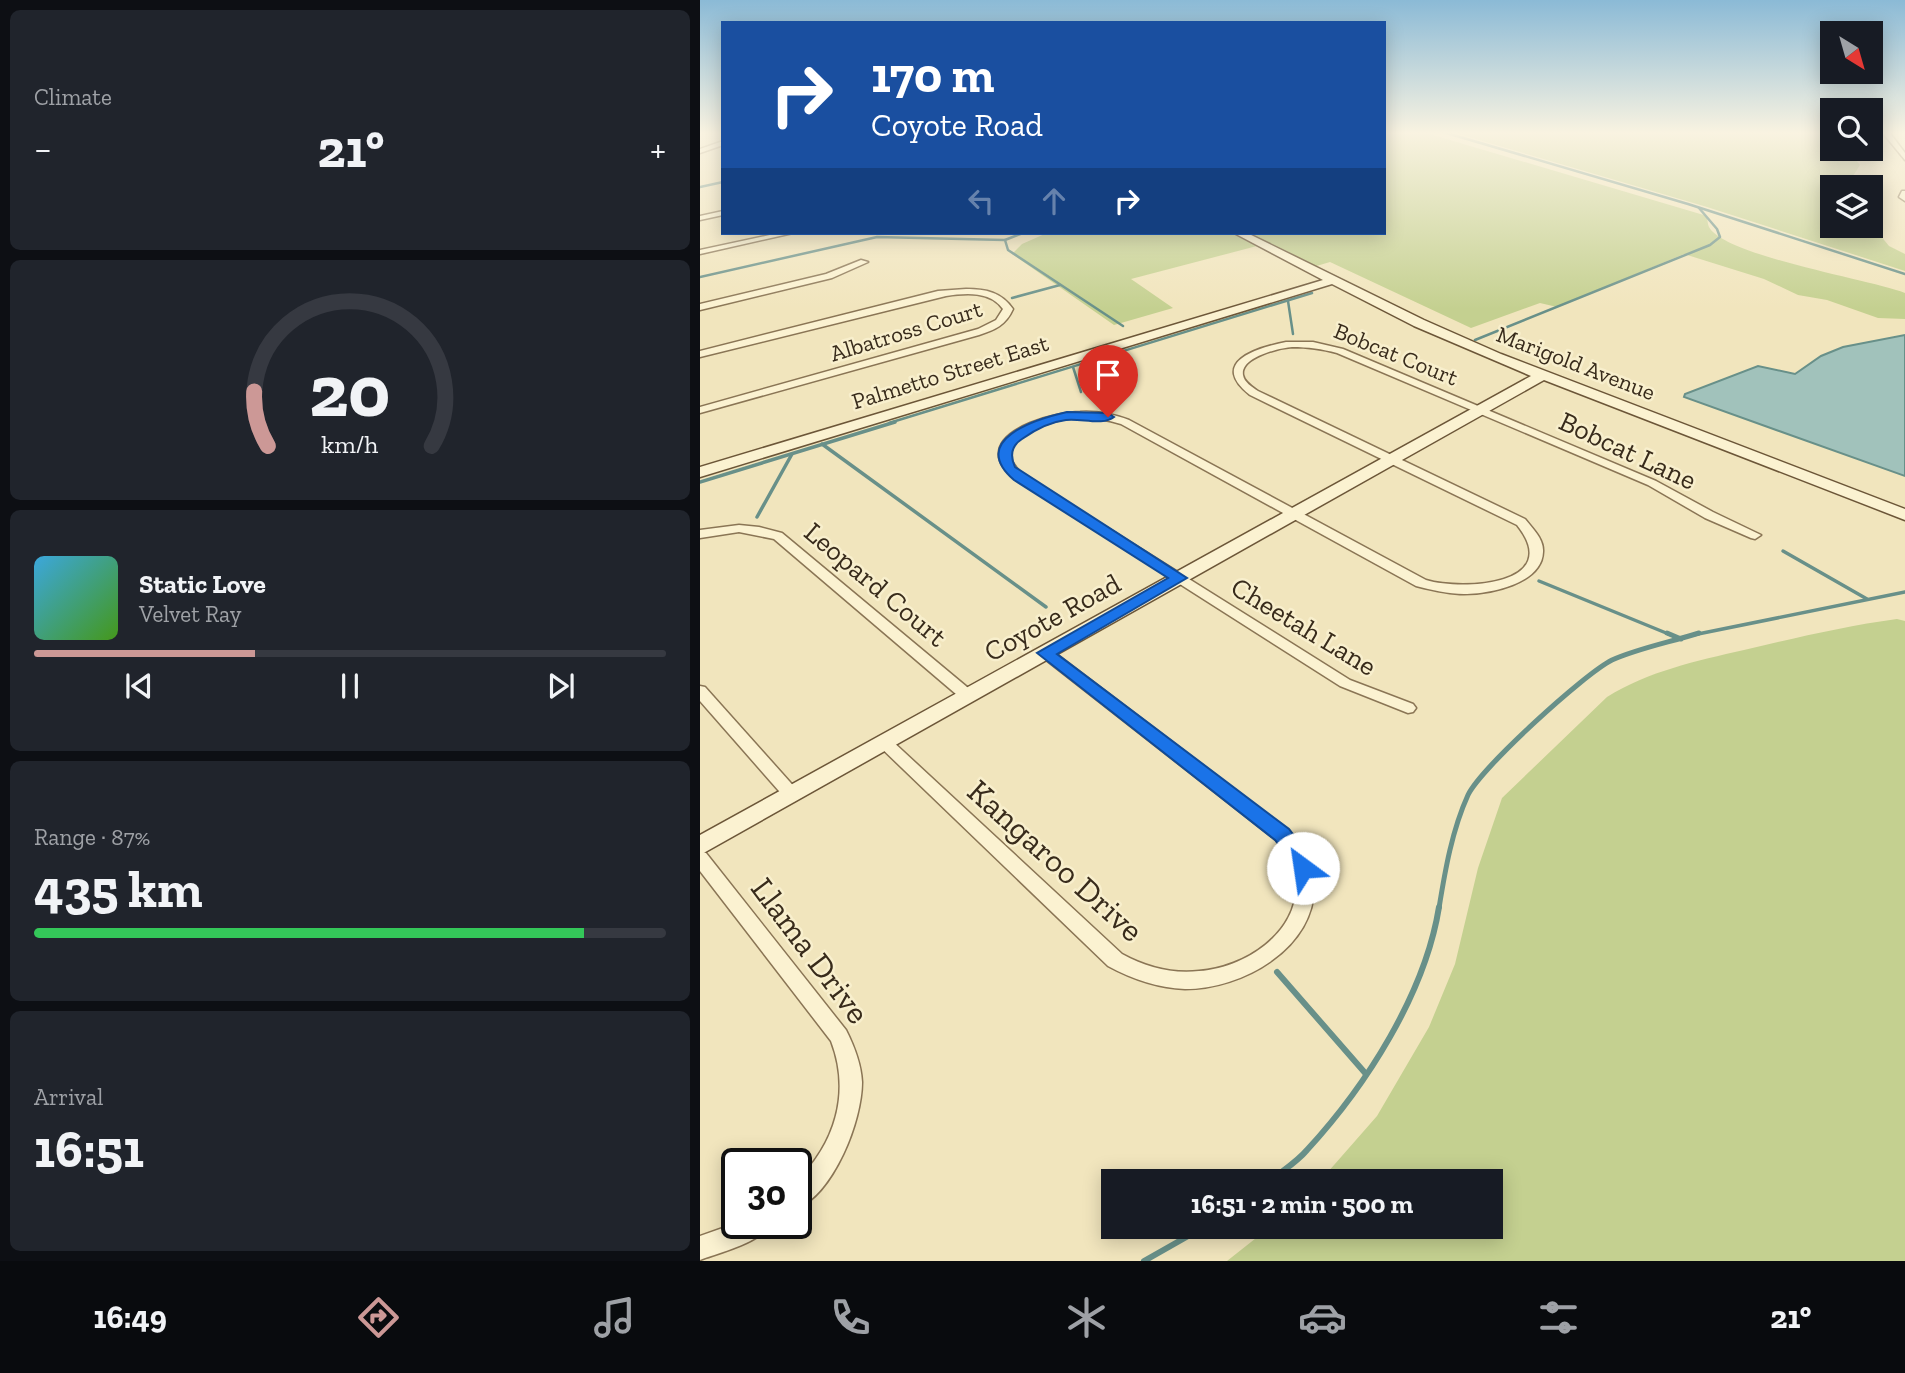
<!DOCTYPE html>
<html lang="en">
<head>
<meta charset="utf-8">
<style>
	body { margin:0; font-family:"Zilla Slab",serif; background:#20242c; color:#f1f3f6; height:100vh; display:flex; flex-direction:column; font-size:26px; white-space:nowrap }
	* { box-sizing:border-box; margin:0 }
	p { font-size:23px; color:#9ea1a6 }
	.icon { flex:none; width:38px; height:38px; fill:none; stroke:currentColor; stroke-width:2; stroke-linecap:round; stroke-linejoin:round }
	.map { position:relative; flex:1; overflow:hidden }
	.sheet { display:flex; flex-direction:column; gap:10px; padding:10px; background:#0d0f14; width:700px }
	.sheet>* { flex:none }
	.banner { position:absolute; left:21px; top:21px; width:665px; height:214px; border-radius:0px; box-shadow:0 4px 18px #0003; background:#1a4fa0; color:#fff; overflow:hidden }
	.needle { width:46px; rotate:143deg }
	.fabs { position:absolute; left:1120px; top:21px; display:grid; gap:14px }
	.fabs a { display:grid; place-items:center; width:63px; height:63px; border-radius:0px; background:#171b24; box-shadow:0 4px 18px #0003; font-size:35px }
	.speed { position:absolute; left:21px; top:1148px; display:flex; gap:14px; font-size:35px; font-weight:700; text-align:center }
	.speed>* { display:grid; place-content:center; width:91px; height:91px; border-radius:50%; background:#171b24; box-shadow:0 4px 18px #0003; line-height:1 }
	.speed .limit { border:4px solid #111; border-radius:10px; background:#fff; color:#111 }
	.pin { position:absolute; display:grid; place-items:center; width:60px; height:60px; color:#fff; margin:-72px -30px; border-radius:50% 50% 50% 0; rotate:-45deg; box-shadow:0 0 7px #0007 }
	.pin .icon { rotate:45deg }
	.me { position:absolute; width:77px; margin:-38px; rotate:329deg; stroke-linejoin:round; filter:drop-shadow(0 0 5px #0008) }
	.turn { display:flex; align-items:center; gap:24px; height:147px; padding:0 35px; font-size:32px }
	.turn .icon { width:91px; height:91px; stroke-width:2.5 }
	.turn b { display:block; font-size:49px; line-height:60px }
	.lanes { display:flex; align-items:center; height:66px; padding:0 35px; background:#0003; justify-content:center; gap:35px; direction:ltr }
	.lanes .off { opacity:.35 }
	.big { font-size:52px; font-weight:700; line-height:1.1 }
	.sheet .tile { flex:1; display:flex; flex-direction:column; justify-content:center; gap:10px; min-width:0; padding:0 24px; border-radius:10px; background:#20242c }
	.sheet .dial { align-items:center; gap:0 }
	.dial svg { height:182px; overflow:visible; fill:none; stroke:#363941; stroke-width:7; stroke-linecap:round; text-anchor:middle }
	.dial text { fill:#f1f3f6; stroke:none }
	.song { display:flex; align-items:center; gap:21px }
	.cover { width:84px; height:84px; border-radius:10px; background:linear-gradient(135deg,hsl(200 70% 55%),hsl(100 70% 35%)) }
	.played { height:7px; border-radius:4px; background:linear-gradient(90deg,#cc9896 35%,#363941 35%) }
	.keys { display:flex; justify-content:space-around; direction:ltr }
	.heat { display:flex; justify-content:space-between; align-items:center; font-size:38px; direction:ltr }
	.charge { height:10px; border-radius:5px; background:linear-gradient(90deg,#34c759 87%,#363941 0) }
	.trip { position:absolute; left:401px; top:1169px; width:402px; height:70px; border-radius:0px; background:#171b24; box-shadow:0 4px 18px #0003; font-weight:700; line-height:70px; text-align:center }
	.menu { display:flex; height:112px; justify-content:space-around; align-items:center; background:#090b0e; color:#9ea1a6 }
	.menu .icon { width:49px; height:49px }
	.menu .current { color:#cc9896 }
	.menu b { font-size:32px; color:#f1f3f6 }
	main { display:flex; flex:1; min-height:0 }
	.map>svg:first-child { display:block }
	.green { fill:#c4d090 }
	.water { fill:#a1c2bb; stroke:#689089; stroke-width:2 }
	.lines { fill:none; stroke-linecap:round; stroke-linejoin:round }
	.stream-far3 { stroke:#689089; stroke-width:2.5 }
	.stream-far2 { stroke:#689089; stroke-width:3.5 }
	.stream-far1 { stroke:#689089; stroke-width:5 }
	.stream { stroke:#689089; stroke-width:6 }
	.street-casing { stroke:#8a7555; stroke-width:3 }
	.secondary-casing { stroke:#6c5638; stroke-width:3 }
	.street { fill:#fbf2d1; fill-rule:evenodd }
	.secondary { fill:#fbf2d1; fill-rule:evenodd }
	.route { fill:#1a73e8; stroke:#114b97; stroke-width:2 }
	.labels { text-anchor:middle; stroke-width:5; stroke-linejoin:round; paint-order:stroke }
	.far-street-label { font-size:23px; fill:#382b1b; stroke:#f8efcd }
	.street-label { font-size:28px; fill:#382b1b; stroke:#f8efcd }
	.near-street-label { font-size:33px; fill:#382b1b; stroke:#f8efcd }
</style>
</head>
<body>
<main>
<section class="sheet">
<div class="tile"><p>Climate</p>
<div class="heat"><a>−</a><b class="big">21°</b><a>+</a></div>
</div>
<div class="tile dial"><svg viewBox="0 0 100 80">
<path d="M14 69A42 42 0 1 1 86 69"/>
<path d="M14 69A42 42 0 0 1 8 45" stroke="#cc9896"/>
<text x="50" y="56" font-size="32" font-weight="700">20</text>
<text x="50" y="72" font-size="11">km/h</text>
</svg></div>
<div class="tile">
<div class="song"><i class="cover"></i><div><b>Static Love</b><p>Velvet Ray</p></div></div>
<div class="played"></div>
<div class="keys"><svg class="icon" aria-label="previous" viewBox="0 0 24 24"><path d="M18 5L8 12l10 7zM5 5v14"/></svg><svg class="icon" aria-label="pause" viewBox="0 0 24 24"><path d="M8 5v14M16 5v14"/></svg><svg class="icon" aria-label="next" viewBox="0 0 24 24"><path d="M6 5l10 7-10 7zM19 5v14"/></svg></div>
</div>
<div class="tile"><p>Range · 87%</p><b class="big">435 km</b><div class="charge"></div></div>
<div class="tile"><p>Arrival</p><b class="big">16:51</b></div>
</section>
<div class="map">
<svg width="1205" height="1261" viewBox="0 0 1205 1261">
	<rect width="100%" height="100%" fill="#f1e5bd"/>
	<!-- green -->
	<g class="green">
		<path d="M684,132H723L1007,216C1007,218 1008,225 1009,227C1025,256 1168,279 1205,293V319L1178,318L1127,300L1098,295L1064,279L984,254L857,307L840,303L771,328L630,262L613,267L544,233H684Z"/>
		<path d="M752,132H1132V149H1147L1160,165L1146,187H1132V226L1171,224L1189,246L1205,254V271L1007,207Z"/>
		<path d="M347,233H531L557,246L431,279L473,308L414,325L312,254L322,244Z"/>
		<path d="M1197,619L1205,621V1261H527L570,1227H791V1181H620L677,1116L729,1027L755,964L778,868L802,798L907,697C949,671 996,661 1044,650C1095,638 1145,626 1197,619Z"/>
	</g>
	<!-- water -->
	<path class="water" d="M1205,335V476L984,397L985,394L1058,366L1095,374L1121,356L1143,347Z"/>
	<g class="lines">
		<!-- stream-far3 -->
		<g class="stream-far3">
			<path d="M743,132L988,204L1205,274"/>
			<path d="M0,187L23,182"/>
			<path d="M323,233L305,240L308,250L423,326"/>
			<path d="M0,277L177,237L305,240"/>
			<path d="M312,298L360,285"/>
			<path d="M588,301L593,334"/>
			<path d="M775,340L1010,245L1020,237L1017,229L999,208"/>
			<path d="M373,367L381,392"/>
			<path d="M189,423L612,293"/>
		</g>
		<!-- stream-far2 -->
		<g class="stream-far2">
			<path d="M122,444L346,607"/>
			<path d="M0,482L195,422"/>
			<path d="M57,517L92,454"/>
			<path d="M1083,551L1167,599"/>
			<path d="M839,581L971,635"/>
			<path d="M993,635L1205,592"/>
		</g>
		<!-- stream-far1 -->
		<g class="stream-far1">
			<path d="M967,633L981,639"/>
			<path d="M739,908C745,871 752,830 768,795C781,768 884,674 912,660C939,648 971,642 999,633"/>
		</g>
		<!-- stream -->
		<g class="stream">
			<path d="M577,972L666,1074"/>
			<path d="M570,1181C582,1171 597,1162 607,1150C666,1086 725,994 739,907"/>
			<path d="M444,1261L504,1227"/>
		</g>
		<!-- street casing -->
		<g class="street-casing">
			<g id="street">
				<path d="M1182,132H1189L1205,153V160Z"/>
				<path d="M23,141V145L0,153V149Z"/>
				<path d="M1202,191H1205V201L1199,197Z"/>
				<path d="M23,211V215L0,220V216Z"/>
				<path d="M79,233H93L0,254V250Z"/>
				<path d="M161,260L168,262L132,278L0,310V304L126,274Z"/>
				<path d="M266,289C286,289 301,292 313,309C306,325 295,330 279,335L0,413V407L278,329L296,320L303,309C290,291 266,293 246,296L0,357V351L238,291Z"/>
				<path d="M586,342H613L643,349L956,481L1013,512L1061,535L1055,539L1051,538L1005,518L948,485L637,353C622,349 608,347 592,347C580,348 540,357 543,375C544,382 552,387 558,391L825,519C833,529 844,539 843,552C842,584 789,594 764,594C748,594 732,590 716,586L421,424C405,419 389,417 372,418C354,420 308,434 311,457C312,465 318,469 323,475L650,680L713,704L716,708L713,712L708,713L640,686L315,479C308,473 301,467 299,457C295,427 358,412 380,412C397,411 413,414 429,420L726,580C763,591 865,585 817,525L550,395C509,363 555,348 586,342Z"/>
				<path d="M39,525L59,527L82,533L273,692L275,696L273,700H263L74,539L39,532L0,538V530Z"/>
				<path d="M346,648L351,650L588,830C599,846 612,863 614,883C617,948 542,989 485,989C458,988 432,979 408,966L176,743L178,739H190L422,954C446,967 471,974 499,971C544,968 599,933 596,883C595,866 585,853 576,840L341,656L339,653Z"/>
				<path d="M0,686L5,687L98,791L100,795L98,799L92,801L86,799L0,701Z"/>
				<path d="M0,851L6,853L146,1030C154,1046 161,1063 162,1082C162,1121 134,1193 96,1209V1182C135,1144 151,1093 131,1041L0,871Z"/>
				<path d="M37,1223H71C63,1242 19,1253 0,1260V1236Z"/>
			</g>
		</g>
		<!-- secondary casing -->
		<g class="secondary-casing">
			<path id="secondary" d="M534,233H547L724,320L801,354L1205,509V520L844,380L0,855V835L831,376L714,326L632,284L0,477V467L623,280Z"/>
		</g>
		<!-- street -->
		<use href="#street" class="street"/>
		<!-- secondary -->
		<use href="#secondary" class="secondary"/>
	</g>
	<!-- sky -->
	<linearGradient id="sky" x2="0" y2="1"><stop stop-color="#8bbad6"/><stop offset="0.43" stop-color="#f9f3e1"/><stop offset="1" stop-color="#f9f3e1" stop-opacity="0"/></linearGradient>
	<rect width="1205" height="309" fill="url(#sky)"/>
	<!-- route -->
	<path class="route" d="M367,412L408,413L414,417C403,426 381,418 366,420C349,422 336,429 322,439C311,446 310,456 315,467L487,578L357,654L589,829L605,850L613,868L610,873L603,876L596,873L590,859L575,840L337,653L468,578L314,480C268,440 336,419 367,412Z"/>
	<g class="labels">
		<!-- far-street labels -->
		<g class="far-street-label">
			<text transform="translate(206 331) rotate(-17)" y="8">Albatross Court</text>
			<text transform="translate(696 354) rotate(22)" y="8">Bobcat Court</text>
			<text transform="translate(876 363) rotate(21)" y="8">Marigold Avenue</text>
			<text transform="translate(250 372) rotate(-17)" y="8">Palmetto Street East</text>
		</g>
		<!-- street labels -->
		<g class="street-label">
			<text transform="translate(928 450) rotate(25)" y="10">Bobcat Lane</text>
			<text transform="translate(176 584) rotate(40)" y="10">Leopard Court</text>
			<text transform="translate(352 617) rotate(-29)" y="10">Coyote Road</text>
			<text transform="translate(604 626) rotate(31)" y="10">Cheetah Lane</text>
		</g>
		<!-- near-street labels -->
		<g class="near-street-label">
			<text transform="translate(356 860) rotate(42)" y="12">Kangaroo Drive</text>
			<text transform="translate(111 950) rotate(53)" y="12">Llama Drive</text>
		</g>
	</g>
</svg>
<div class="fabs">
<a><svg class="needle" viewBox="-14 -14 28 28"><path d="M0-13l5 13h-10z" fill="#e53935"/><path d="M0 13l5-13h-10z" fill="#9ea1a6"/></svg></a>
<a><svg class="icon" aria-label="search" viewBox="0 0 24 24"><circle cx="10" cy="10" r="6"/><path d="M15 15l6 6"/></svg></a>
<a><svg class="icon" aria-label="layers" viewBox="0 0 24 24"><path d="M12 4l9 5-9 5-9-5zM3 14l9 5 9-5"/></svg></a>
</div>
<div class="speed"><div class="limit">30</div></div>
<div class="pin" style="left:408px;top:417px;background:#d93025"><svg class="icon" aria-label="arrive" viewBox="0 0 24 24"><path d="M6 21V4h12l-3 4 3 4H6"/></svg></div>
<svg class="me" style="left:603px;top:868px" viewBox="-20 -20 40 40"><circle r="19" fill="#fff"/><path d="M0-13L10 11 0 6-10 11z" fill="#1a73e8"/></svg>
<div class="trip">16:51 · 2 min · 500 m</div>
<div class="banner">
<div class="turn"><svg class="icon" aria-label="right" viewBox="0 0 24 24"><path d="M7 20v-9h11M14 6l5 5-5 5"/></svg><div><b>170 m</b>Coyote Road</div></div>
<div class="lanes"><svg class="icon off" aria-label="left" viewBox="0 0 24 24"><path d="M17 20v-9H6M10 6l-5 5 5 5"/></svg><svg class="icon off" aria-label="ahead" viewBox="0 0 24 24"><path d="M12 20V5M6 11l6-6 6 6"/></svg><svg class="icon" aria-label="right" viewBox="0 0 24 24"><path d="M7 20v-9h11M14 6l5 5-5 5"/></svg></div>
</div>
</div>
</main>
<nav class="menu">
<b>16:49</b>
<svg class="icon current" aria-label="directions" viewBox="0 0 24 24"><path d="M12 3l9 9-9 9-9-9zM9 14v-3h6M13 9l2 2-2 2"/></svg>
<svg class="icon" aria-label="music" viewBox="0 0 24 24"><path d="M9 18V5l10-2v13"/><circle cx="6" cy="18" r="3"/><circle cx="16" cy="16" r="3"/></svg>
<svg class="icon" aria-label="phone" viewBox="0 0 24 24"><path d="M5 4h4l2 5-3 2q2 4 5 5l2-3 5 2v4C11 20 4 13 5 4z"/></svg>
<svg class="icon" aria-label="climate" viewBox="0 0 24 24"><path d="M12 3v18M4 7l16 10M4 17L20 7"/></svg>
<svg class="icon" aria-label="car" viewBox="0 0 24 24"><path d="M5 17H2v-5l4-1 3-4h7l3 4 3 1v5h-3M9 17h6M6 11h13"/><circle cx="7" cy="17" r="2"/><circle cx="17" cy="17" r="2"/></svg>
<svg class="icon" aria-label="filters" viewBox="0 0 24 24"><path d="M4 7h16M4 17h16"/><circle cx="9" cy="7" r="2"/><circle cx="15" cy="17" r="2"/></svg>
<b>21°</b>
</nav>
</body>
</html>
